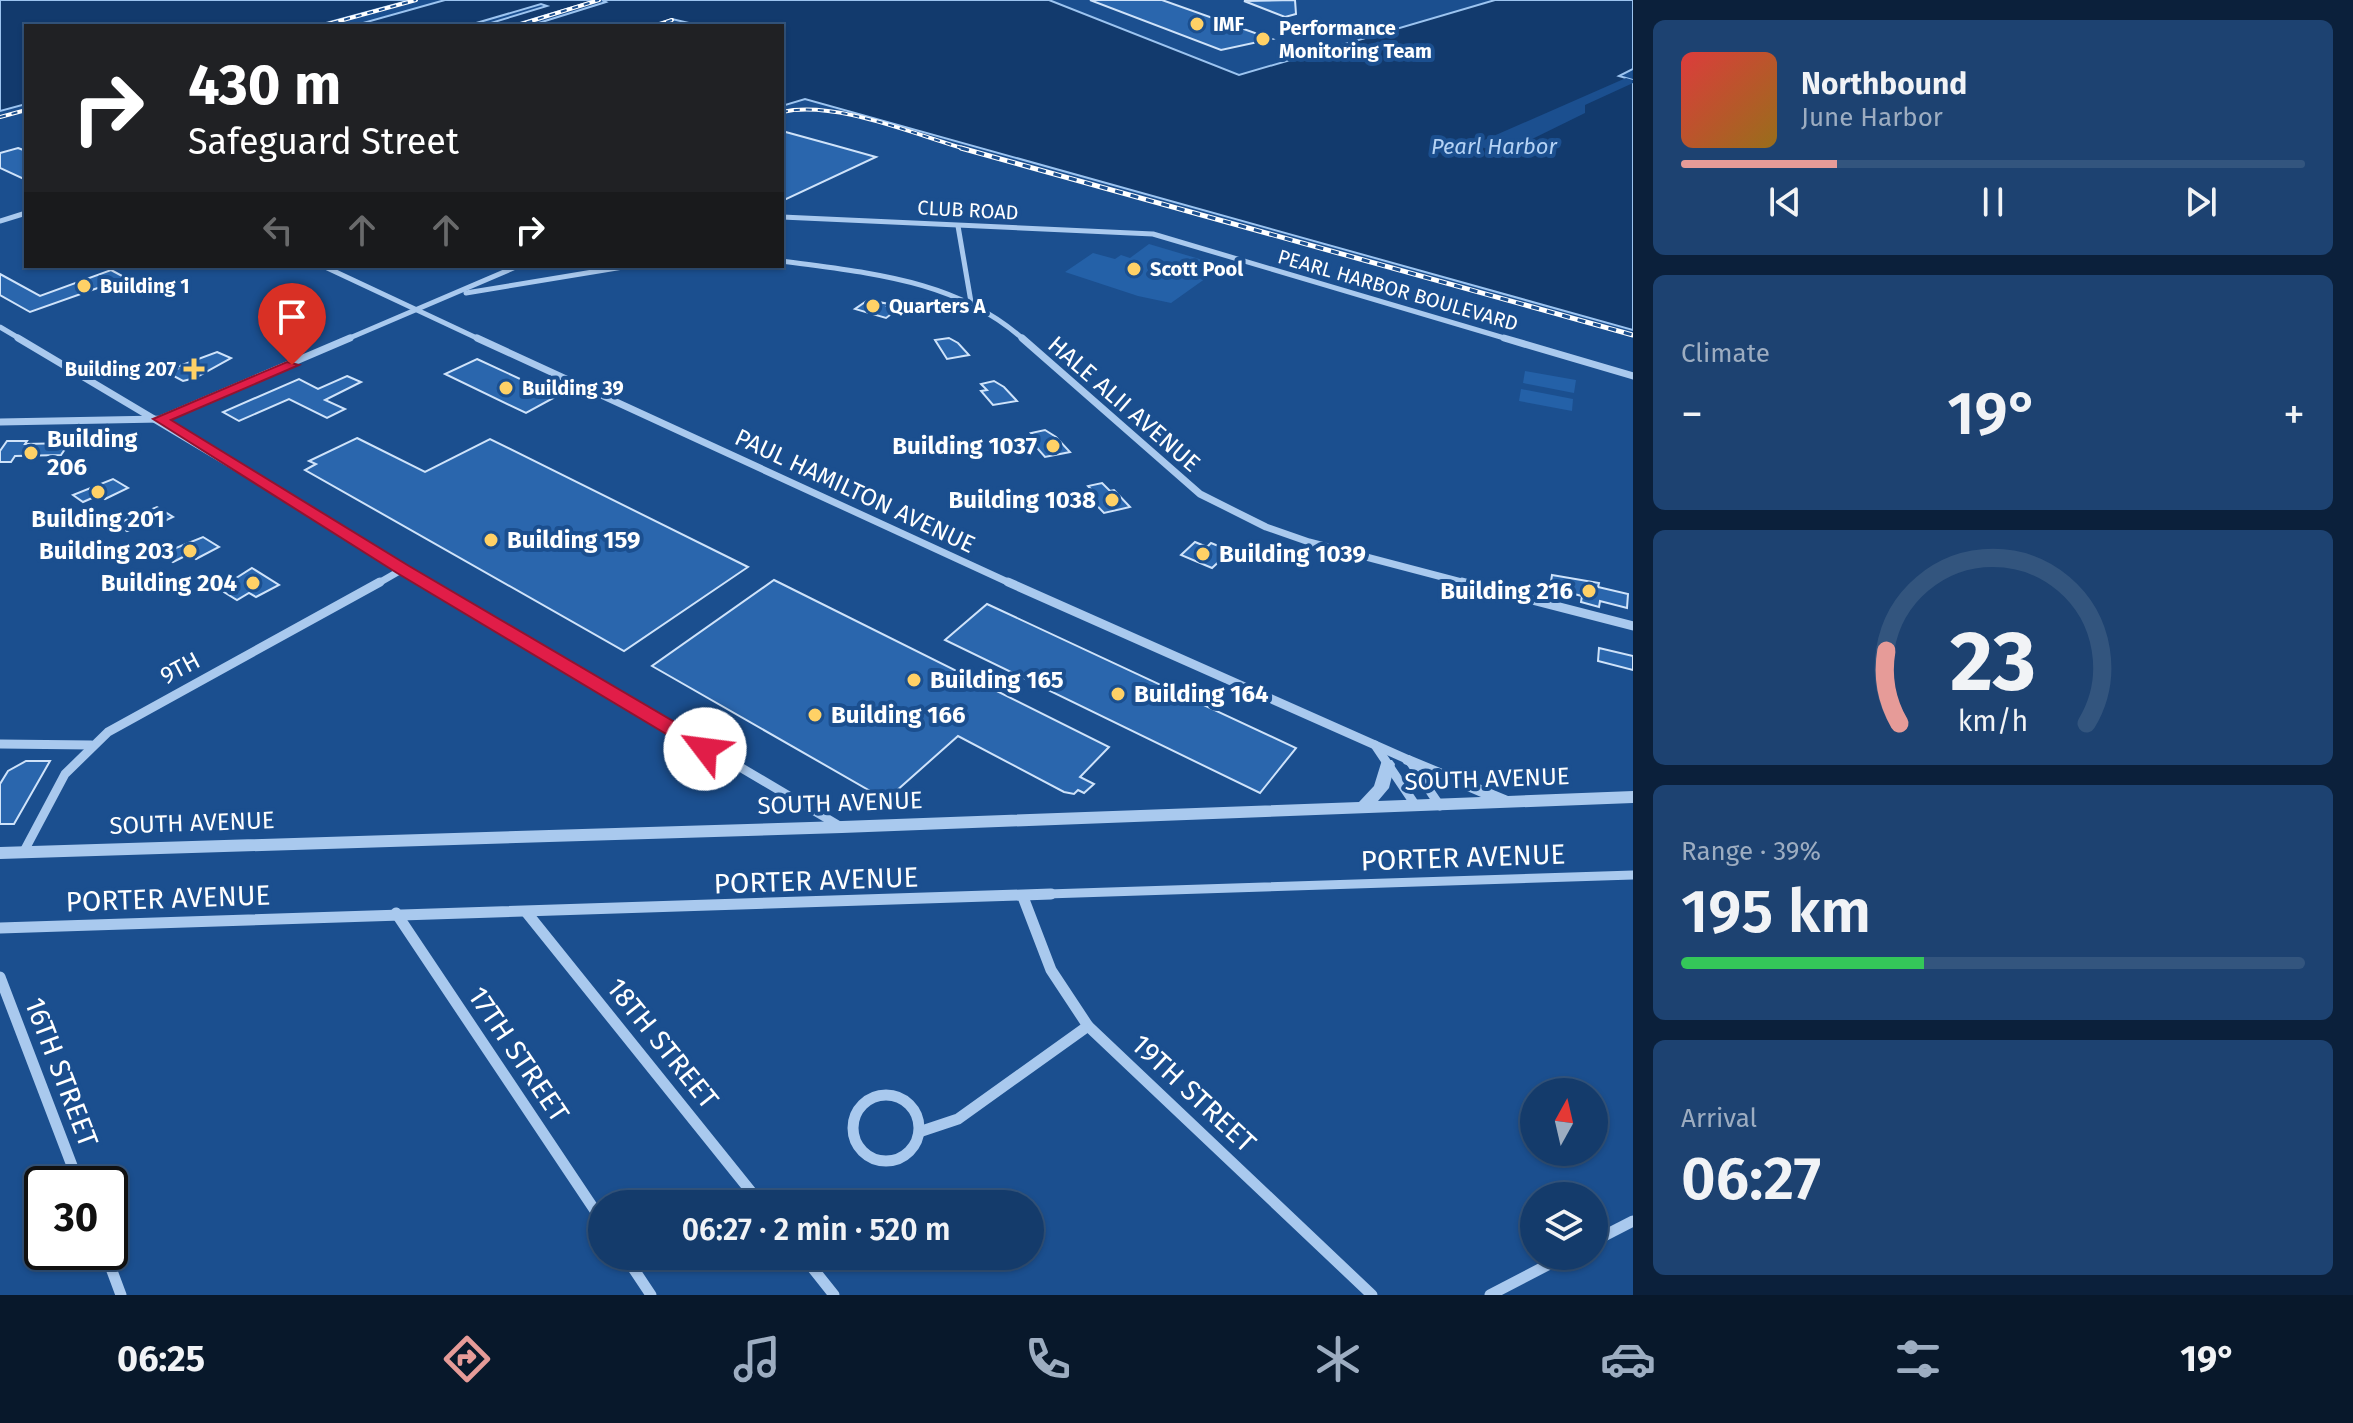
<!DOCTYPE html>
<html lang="en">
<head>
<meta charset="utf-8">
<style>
	body { margin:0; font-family:"Fira Sans",sans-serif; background:#1d4271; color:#f1f3f6; height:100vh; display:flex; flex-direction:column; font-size:30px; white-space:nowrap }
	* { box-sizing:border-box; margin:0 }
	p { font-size:26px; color:#9dadc1 }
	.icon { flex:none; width:44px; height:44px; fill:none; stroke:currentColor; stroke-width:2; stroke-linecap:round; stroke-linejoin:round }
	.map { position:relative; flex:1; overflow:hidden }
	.side { display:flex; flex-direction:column; gap:20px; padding:20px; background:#0b203b; width:720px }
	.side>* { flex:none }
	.banner { position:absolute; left:24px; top:24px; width:760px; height:244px; border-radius:0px; box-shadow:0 2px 6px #0004,0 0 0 2px #33557e; background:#202124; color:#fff; overflow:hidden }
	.needle { width:52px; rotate:8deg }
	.buttons { position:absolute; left:1520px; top:1078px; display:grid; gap:16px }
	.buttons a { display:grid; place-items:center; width:88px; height:88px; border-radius:50%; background:#143b6b; box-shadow:0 2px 6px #0004,0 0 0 2px #33557e; font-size:40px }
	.speed { position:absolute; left:24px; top:1166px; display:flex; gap:16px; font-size:40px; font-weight:700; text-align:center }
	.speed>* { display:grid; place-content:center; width:104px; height:104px; border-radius:50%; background:#143b6b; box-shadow:0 2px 6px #0004,0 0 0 2px #33557e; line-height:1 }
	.speed .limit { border:4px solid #111; border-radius:12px; background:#fff; color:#111 }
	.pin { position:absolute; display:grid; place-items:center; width:68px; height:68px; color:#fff; margin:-82px -34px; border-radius:50% 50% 50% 0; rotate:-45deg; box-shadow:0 0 8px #0007 }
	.pin .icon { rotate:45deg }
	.me { position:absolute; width:88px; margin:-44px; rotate:300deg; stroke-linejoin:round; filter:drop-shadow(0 0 6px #0008) }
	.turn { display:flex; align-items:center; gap:28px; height:168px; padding:0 32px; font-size:36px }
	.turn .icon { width:104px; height:104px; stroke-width:2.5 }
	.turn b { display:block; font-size:56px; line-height:68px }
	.lanes { display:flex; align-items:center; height:76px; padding:0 32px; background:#0003; justify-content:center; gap:40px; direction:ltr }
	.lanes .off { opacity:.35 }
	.big { font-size:60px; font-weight:600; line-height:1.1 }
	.side .card { flex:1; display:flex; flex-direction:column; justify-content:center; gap:12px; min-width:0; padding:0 28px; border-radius:12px; background:#1d4271 }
	.side .dial { align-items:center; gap:0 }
	.dial svg { height:208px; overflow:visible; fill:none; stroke:#33557e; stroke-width:7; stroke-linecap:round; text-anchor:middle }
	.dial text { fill:#f1f3f6; stroke:none }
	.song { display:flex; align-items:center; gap:24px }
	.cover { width:96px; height:96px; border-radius:12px; background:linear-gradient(135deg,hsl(0 70% 55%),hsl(40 70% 35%)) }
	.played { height:8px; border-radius:4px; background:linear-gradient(90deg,#e69b98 25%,#33557e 25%) }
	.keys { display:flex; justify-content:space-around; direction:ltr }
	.heat { display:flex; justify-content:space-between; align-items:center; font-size:44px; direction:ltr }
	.charge { height:12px; border-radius:6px; background:linear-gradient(90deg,#34c759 39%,#33557e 0) }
	.trip { position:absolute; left:588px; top:1190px; width:456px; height:80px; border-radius:40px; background:#143b6b; box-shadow:0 2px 6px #0004,0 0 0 2px #33557e; font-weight:600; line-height:80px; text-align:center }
	.menu { display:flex; height:128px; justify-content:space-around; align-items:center; background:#08182b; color:#9dadc1 }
	.menu .icon { width:56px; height:56px }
	.menu .current { color:#e69b98 }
	.menu b { font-size:36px; color:#f1f3f6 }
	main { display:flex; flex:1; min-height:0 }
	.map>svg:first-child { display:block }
	.green { fill:#2461a8 }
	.water { fill:#123a6d; stroke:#9cc4f0; stroke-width:2 }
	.pier { fill:#1b4f8f }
	.building { fill:#2a66ad; stroke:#cfe3fa; stroke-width:2 }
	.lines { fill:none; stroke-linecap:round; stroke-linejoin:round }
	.minor-far3 { stroke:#a9c9ee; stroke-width:5 }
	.minor-far2 { stroke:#a9c9ee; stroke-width:7 }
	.minor-far1 { stroke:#a9c9ee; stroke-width:9 }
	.minor { stroke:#a9c9ee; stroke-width:11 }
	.tertiary { fill:#a9c9ee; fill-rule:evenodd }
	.rail-far1-casing { stroke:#fff; stroke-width:4 }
	.rail-casing { stroke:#fff; stroke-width:5 }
	.rail-far1 { stroke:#1b4f8f; stroke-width:2; stroke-dasharray:6; stroke-linecap:butt }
	.rail { stroke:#1b4f8f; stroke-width:3; stroke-dasharray:8; stroke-linecap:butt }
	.route { fill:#e11d48; stroke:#92132f; stroke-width:2 }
	.poi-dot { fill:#ffd166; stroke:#1b4f8f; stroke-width:3 }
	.labels { text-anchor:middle; stroke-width:8; stroke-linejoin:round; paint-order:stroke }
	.far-poi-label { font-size:20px; font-weight:bold; fill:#fff; stroke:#1b4f8f; text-anchor:start }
	.far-street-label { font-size:20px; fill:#fff; stroke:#1b4f8f }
	.far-water-label { font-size:22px; font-style:italic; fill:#b5d3f5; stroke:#1b4f8f }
	.street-label { font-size:24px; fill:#fff; stroke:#1b4f8f }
	.poi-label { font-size:24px; font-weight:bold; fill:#fff; stroke:#1b4f8f; text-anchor:start }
	.near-street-label { font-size:28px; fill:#fff; stroke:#1b4f8f }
</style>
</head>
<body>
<main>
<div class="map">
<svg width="1633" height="1295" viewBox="0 0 1633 1295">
	<rect width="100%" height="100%" fill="#1b4f8f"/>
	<!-- green -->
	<g class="green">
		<path d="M1149,244L1223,266L1171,303L1138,296L1065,272L1093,253L1115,259L1121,255L1130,258Z"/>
		<path d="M1525,371L1576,380L1574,393L1523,383Z"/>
		<path d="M1521,389L1573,399L1572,411L1519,401Z"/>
	</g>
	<!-- water -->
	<g class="water">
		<path d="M0,0H411L315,26H26V104L0,111Z"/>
		<path d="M445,0H596L510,26H481L547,6L541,4L466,26H373L363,23Z"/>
		<path d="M602,0H1049L1239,75L1495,0H1633V69L1619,76L1633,80V330L805,99L782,106V26H690L693,24L672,19L649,26H529L606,2Z"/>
	</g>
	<!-- pier -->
	<path class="pier" d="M1626,78L1633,80V83L1585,105V113L1504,153L1473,145Z"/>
	<!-- building -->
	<g class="building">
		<path d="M1090,0H1162L1272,39L1221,50Z"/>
		<path d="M1295,0L1296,14L1285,17L1244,1Z"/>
		<path d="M782,131L833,145L876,157L782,201Z"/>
		<path d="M18,148L26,151V180L0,168V153Z"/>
		<path d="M111,270L126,278L30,312L0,295V274L40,296Z"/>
		<path d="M868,300L889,304L887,306L898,309L886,318L855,309Z"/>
		<path d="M949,338L958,343L969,355L947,359L935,340Z"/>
		<path d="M217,352L231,358L195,378L183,381L168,373L177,369L174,368Z"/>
		<path d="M477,359L557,396L526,413L445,374Z"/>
		<path d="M347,376L361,382L325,400L345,409L327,418L289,399L239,421L223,412L299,379L318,389Z"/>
		<path d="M994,381L1004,387L1017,401L993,405L981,391L987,390L981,384Z"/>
		<path d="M1045,430L1056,437L1070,452L1045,457L1031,441L1038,440L1031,433Z"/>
		<path d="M357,438L425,472L490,439L748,567L624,651L305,470L316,464L309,461Z"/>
		<path d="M7,441H27L25,444L69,443L61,455L15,456L11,462H0V451Z"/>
		<path d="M113,479L128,488L105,499L99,495L83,502L73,495Z"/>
		<path d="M1102,483L1110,491L1114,490L1130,507L1104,513L1088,496L1095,494L1088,486Z"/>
		<path d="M157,507L173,517L150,528L143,524L127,531L116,524Z"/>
		<path d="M203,537L219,547L196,559L189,554L173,562L161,554Z"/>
		<path d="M1195,542L1207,547L1211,543L1226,549L1222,553L1227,554L1212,568L1181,555Z"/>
		<path d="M252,568L279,585L256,597L249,593L237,600L219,589Z"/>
		<path d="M1552,575L1599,583L1598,587L1628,594L1627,608L1600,601L1599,607L1581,602L1582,596L1550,588Z"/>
		<path d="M774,580L1109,747L1080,777L1094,784L1084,793L1078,790L1074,794L1064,792L958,736L886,800L652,666Z"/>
		<path d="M987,604L1296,748L1260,793L945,640Z"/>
		<path d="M1599,648L1633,656V670L1598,661Z"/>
		<path d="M26,761H50L14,824H0V784L8,771Z"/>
	</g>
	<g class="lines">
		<!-- minor-far3 -->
		<g class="minor-far3">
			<path d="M782,217L1153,234L1511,340"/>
			<path d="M0,221L26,213"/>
			<path d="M958,226L971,302"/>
			<path d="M782,261C867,273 957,279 1024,340"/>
			<path d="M323,266L481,340"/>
			<path d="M466,293L629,266"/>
			<path d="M0,327L22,340"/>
			<path d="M345,340L518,266"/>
		</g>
		<!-- minor-far2 -->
		<g class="minor-far2">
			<path d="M18,338L431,584"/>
			<path d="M477,338L1012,584"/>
			<path d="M1022,338L1200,494L1266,527L1309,542L1469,584"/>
			<path d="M1504,338L1633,376"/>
			<path d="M0,422L160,419L350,338"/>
			<path d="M377,584L403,569"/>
		</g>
		<!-- minor-far1 -->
		<g class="minor-far1">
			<path d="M427,582L838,825"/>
			<path d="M1008,582L1409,760L1440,806"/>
			<path d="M1462,582L1633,626"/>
			<path d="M0,744L91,745"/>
			<path d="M1375,745L1416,806"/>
			<path d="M23,853L65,774L108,732L380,582"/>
			<path d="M989,896L1633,875"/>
		</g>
		<!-- minor -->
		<g class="minor">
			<path d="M1023,897L1051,970L1088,1026L1372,1295"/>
			<path d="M396,913L602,1221"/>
			<path d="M527,913L761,1204"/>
			<path d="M0,928L1051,894"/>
			<path d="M0,977L79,1184"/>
			<circle cx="886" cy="1128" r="33"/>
			<path d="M922,1131L958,1119L1088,1026"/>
			<path d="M1594,1241L1633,1221"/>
			<path d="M105,1252L121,1295"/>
			<path d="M625,1256L651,1295"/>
			<path d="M803,1256L834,1295"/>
			<path d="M1490,1295L1565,1256"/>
		</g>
		<!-- tertiary -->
		<path class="tertiary" d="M1409,755L1508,796L1633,791V803L842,833L0,859V847L842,821L1359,802L1374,786L1382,760H1392L1395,764L1389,788L1378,801L1481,797L1404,764L1401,760L1404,756Z"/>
		<!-- rail-far1 casing -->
		<g class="rail-far1-casing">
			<g id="rail-far1">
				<path d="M321,26L416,0"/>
				<path d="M515,26L599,0"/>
				<path d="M655,26L672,20"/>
				<path d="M687,26L692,24"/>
				<path d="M782,112C836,100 915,135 969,150"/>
				<path d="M0,117L26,110"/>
			</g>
		</g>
		<!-- rail casing -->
		<g class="rail-casing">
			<path id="rail" d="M961,148L1633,335"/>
		</g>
		<!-- rail-far1 -->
		<use href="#rail-far1" class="rail-far1"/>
		<!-- rail -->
		<use href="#rail" class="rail"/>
	</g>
	<!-- route -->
	<path class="route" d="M287,362L299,365L171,420L409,566L712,744L715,749L712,753H698L397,573L153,419Z"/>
	<!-- markers -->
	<g class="poi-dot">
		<circle cx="1197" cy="24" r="8"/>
		<circle cx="1263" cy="39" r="8"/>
		<circle cx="1134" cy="269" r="8"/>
		<circle cx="84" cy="286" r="8"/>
		<circle cx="873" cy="306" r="8"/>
		<path d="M190 357h8v8h8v8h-8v8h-8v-8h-8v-8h8z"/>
		<circle cx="506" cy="388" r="8"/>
		<circle cx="1053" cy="446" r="8"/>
		<circle cx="31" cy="453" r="8"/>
		<circle cx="98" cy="492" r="8"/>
		<circle cx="1112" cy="500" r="8"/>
		<circle cx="491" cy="540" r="8"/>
		<circle cx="190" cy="551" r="8"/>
		<circle cx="1203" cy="554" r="8"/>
		<circle cx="253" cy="583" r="8"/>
		<circle cx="1589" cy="591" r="8"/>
		<circle cx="914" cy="680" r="8"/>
		<circle cx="1118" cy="694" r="8"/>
		<circle cx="815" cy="715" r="8"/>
	</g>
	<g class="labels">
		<!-- far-poi labels -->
		<g class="far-poi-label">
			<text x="1213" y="31">IMF</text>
			<text x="1279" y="35">Performance<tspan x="1279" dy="23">Monitoring Team</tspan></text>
			<text x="1150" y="276">Scott Pool</text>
			<text x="100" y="293">Building 1</text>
			<text x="889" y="313">Quarters A</text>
			<text x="176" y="376" text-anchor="end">Building 207</text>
			<text x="522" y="395">Building 39</text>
		</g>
		<!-- far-street labels -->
		<g class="far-street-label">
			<text transform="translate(968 210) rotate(3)" y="7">CLUB ROAD</text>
			<text transform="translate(1398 290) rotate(16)" y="7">PEARL HARBOR BOULEVARD</text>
		</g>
		<!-- far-water labels -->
		<g class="far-water-label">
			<text x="1494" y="154">Pearl Harbor</text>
		</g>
		<!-- street labels -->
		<g class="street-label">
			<text transform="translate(1124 404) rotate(41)" y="8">HALE ALII AVENUE</text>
			<text transform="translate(855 491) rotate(25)" y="8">PAUL HAMILTON AVENUE</text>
			<text transform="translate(180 668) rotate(-28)" y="8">9TH</text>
			<text transform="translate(1487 779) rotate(-2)" y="8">SOUTH AVENUE</text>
			<text transform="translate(840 803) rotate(-2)" y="8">SOUTH AVENUE</text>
			<text transform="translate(192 823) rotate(-2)" y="8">SOUTH AVENUE</text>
		</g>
		<!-- poi labels -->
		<g class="poi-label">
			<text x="47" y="447">Building<tspan x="47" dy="28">206</tspan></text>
			<text x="1037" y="454" text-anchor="end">Building 1037</text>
			<text x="1096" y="508" text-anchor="end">Building 1038</text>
			<text x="98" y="527" text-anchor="middle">Building 201</text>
			<text x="507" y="548">Building 159</text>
			<text x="174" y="559" text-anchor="end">Building 203</text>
			<text x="1219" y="562">Building 1039</text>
			<text x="237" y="591" text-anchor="end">Building 204</text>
			<text x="1573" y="599" text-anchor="end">Building 216</text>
			<text x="930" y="688">Building 165</text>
			<text x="1134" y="702">Building 164</text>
			<text x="831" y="723">Building 166</text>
		</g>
		<!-- near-street labels -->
		<g class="near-street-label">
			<text transform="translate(1463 857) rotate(-2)" y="10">PORTER AVENUE</text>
			<text transform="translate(816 880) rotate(-2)" y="10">PORTER AVENUE</text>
			<text transform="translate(168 898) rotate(-2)" y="10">PORTER AVENUE</text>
			<text transform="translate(663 1043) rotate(51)" y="10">18TH STREET</text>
			<text transform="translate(519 1054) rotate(56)" y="10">17TH STREET</text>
			<text transform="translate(62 1072) rotate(69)" y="10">16TH STREET</text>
			<text transform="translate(1194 1093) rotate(43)" y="10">19TH STREET</text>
		</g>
	</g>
</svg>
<div class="buttons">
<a><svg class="needle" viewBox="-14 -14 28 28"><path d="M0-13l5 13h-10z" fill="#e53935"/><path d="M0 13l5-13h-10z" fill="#9dadc1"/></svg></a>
<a><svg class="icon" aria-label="layers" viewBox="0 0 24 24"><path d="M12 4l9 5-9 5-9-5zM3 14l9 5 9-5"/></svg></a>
</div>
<div class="speed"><div class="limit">30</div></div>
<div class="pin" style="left:292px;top:365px;background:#d93025"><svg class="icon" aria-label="arrive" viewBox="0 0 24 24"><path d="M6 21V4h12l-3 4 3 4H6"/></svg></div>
<svg class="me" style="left:705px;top:749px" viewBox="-20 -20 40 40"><circle r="19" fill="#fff"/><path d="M0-13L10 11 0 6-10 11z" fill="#e11d48"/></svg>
<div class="trip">06:27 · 2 min · 520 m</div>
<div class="banner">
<div class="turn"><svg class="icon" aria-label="right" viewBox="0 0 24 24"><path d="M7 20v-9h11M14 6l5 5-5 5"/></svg><div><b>430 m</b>Safeguard Street</div></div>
<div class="lanes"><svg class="icon off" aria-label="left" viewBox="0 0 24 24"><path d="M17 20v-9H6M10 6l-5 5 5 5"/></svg><svg class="icon off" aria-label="ahead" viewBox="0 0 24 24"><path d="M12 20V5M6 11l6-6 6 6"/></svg><svg class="icon off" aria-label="ahead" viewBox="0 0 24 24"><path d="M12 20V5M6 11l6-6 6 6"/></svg><svg class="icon" aria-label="right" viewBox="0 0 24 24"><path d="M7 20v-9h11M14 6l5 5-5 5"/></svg></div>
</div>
</div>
<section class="side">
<div class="card">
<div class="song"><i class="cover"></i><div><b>Northbound</b><p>June Harbor</p></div></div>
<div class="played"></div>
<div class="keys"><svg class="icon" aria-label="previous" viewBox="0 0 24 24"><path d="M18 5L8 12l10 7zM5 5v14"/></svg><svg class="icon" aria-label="pause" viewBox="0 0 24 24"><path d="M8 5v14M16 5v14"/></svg><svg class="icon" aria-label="next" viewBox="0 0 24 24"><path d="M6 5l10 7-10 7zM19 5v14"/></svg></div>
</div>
<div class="card"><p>Climate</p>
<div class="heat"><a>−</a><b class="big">19°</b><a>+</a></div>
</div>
<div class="card dial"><svg viewBox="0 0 100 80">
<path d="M14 69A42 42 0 1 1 86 69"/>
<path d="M14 69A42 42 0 0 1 9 41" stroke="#e69b98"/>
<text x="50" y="56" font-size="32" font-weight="700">23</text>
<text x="50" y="72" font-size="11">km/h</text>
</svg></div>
<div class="card"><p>Range · 39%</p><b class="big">195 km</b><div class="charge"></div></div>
<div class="card"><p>Arrival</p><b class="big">06:27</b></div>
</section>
</main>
<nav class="menu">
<b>06:25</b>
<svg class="icon current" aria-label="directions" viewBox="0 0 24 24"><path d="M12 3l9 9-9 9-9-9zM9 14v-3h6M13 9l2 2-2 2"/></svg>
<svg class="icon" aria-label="music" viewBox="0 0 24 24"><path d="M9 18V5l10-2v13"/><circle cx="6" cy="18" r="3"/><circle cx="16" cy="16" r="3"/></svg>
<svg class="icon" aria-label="phone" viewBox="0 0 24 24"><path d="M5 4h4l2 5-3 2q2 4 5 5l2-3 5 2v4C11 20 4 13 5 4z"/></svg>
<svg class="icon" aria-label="climate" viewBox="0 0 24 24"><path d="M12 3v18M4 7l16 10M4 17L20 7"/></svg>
<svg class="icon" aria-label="car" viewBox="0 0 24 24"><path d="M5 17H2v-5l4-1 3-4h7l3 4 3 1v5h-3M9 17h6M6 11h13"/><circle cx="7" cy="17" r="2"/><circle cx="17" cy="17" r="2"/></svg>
<svg class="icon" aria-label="filters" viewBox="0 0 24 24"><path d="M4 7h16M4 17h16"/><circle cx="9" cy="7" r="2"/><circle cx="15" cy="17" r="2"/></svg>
<b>19°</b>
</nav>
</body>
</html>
